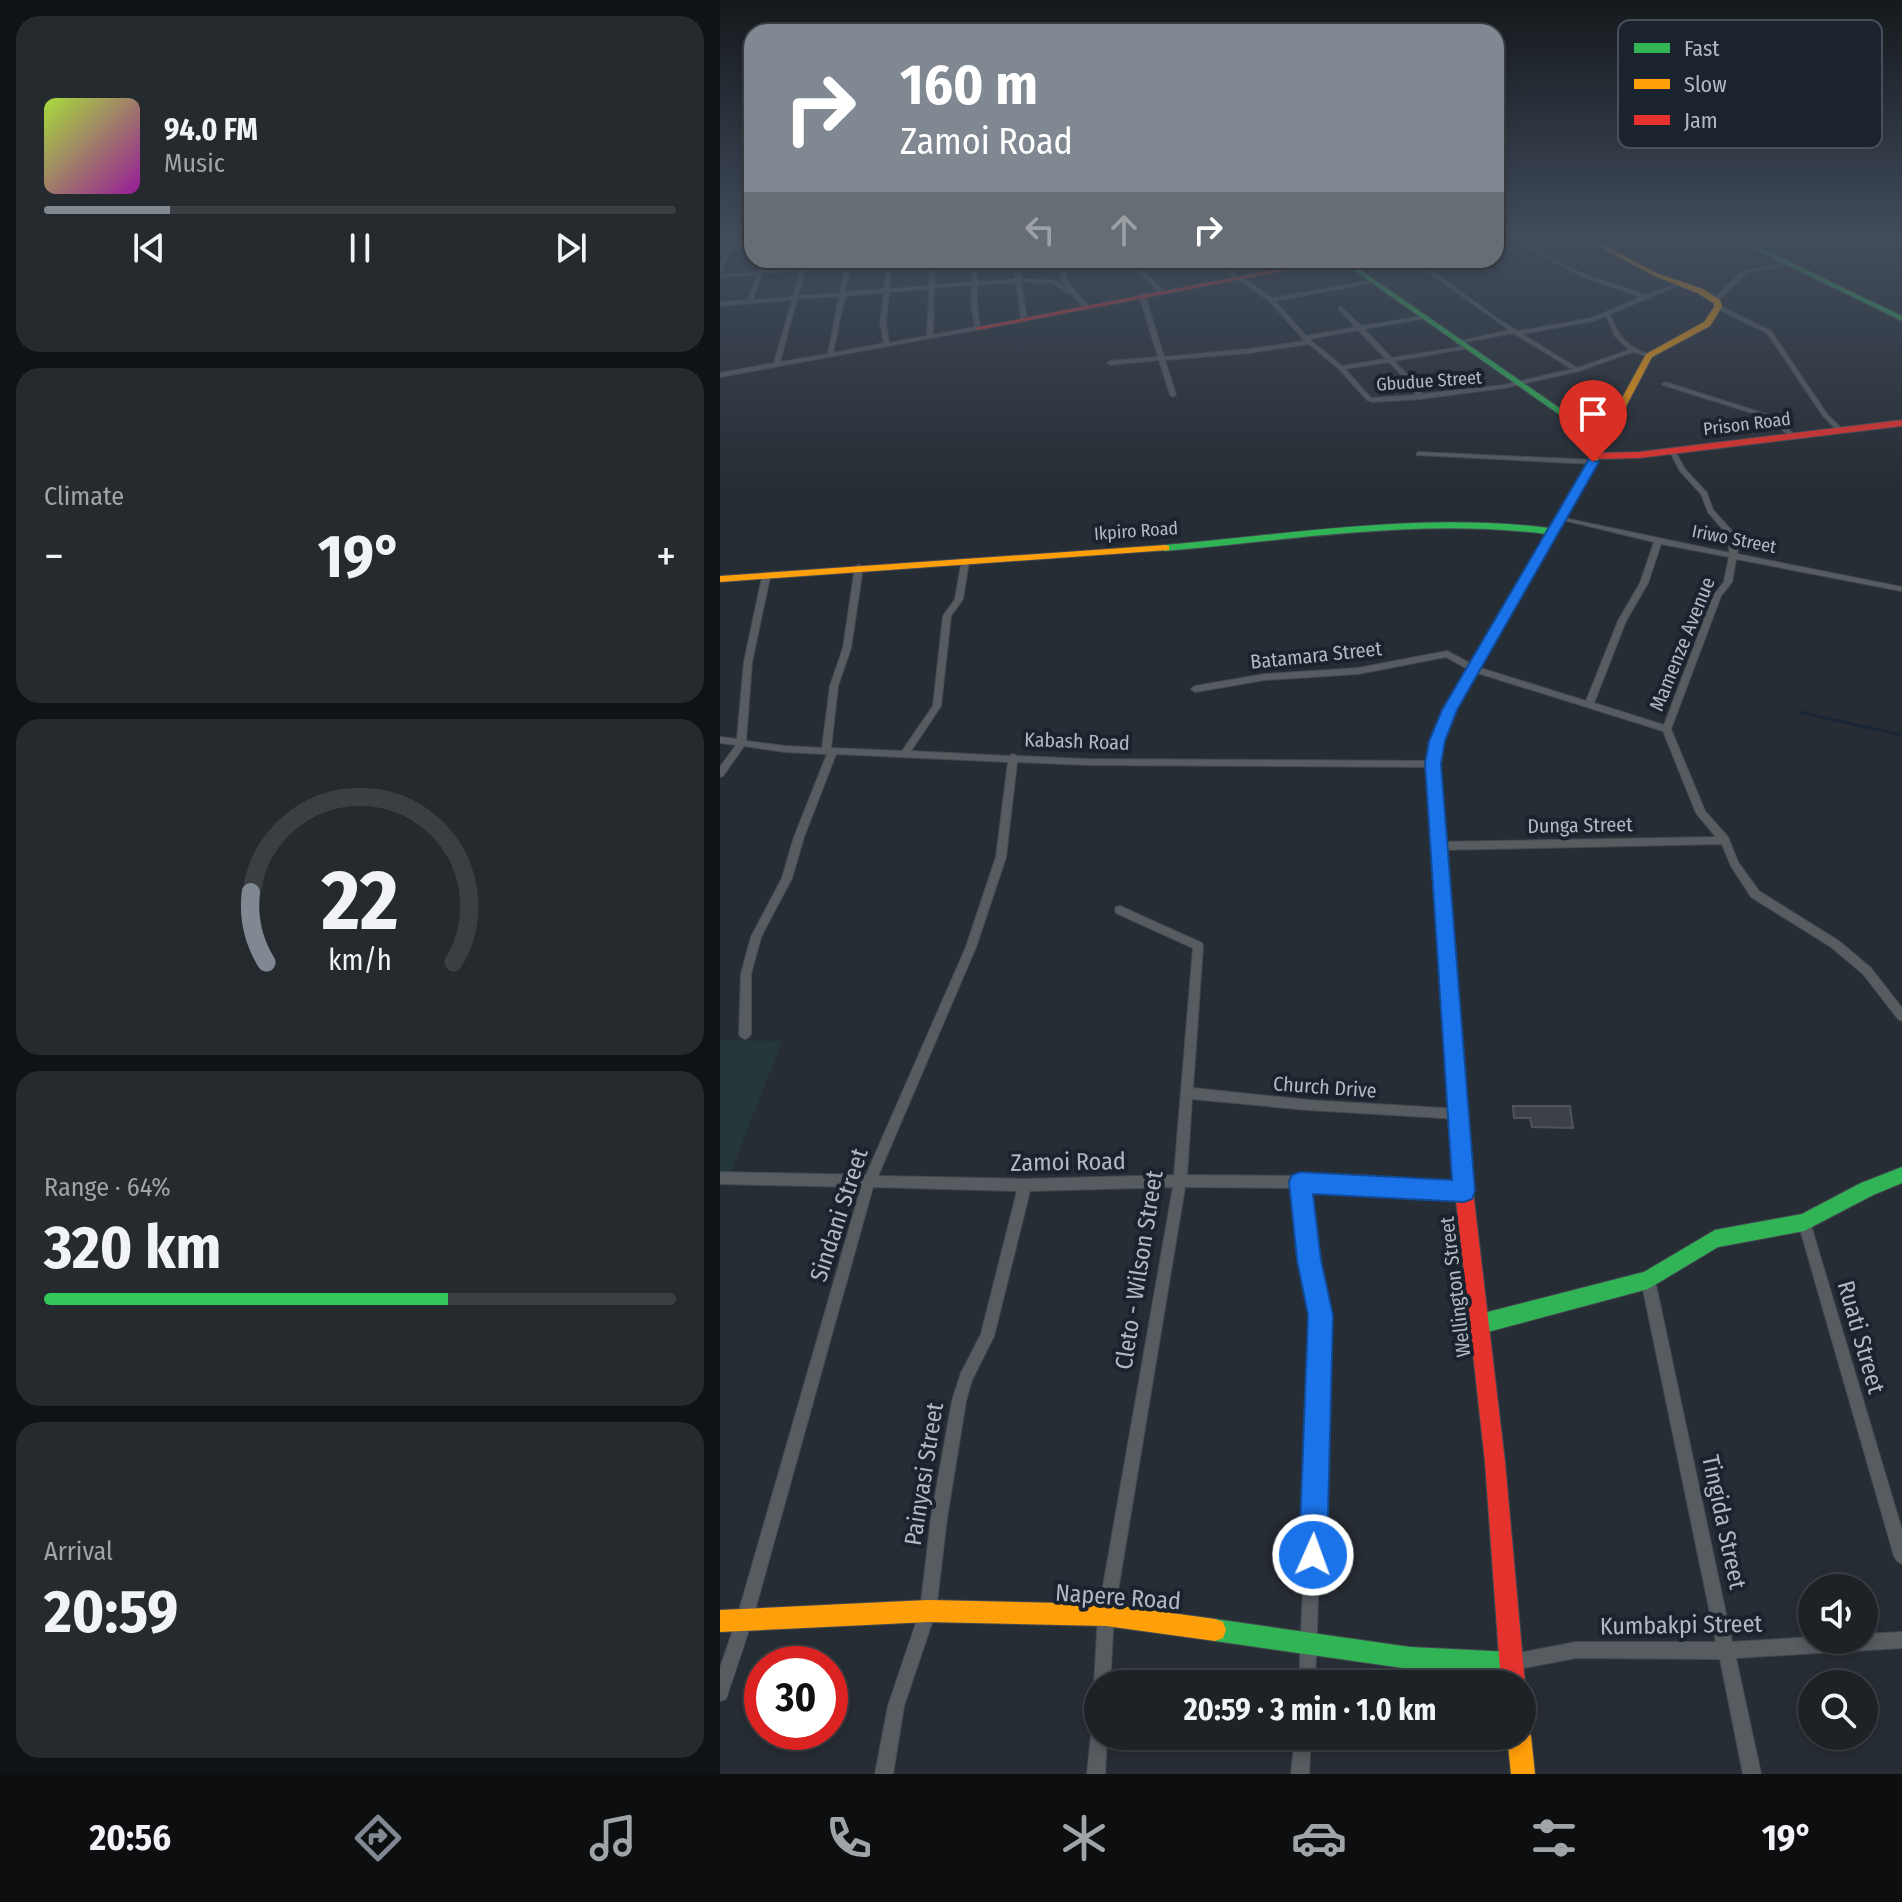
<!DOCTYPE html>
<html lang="en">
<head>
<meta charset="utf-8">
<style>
	body { margin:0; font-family:"Fira Sans Condensed",sans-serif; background:#252a2f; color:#f1f3f6; height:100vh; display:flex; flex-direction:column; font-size:30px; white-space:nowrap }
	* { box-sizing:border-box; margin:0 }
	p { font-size:26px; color:#a0a4a7 }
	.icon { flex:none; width:44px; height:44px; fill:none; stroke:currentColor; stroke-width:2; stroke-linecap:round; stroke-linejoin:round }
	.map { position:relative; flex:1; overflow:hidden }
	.side { display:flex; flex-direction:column; gap:16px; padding:16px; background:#101315; width:720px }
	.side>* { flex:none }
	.top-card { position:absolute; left:24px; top:24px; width:760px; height:244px; border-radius:24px; box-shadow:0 4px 12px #0003,0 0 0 2px #3b3f44; background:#808992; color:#fff; overflow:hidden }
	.tools { position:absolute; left:1078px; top:1574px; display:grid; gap:16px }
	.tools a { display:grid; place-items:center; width:80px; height:80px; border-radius:50%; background:#1d2227; box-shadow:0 4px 12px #0003,0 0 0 2px #3b3f44; font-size:40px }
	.speed { position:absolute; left:24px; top:1646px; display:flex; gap:16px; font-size:40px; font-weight:700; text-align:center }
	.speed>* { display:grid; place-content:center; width:104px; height:104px; border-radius:50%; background:#1d2227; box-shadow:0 4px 12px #0003,0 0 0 2px #3b3f44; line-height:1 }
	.speed .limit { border:12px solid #d22; background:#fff; color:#111 }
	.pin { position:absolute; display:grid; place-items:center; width:68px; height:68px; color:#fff; margin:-82px -34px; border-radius:50% 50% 50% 0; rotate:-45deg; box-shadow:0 0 8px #0007 }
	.pin .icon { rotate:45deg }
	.me { position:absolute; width:88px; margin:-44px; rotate:2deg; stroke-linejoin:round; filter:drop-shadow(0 0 6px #0008) }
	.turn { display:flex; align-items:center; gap:28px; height:168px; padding:0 24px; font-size:36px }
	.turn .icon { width:104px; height:104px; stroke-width:2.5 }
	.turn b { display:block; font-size:56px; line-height:68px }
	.lanes { display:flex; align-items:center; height:76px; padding:0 24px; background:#0003; justify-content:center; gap:40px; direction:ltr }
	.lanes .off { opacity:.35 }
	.big { font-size:60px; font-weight:700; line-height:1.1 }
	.side .widget { flex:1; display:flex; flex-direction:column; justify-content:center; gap:12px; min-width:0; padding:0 28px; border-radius:24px; background:#252a2f }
	.side .dial { align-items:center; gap:0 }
	.dial svg { height:208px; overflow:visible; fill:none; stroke:#3b3f44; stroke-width:7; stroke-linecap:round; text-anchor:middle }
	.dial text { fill:#f1f3f6; stroke:none }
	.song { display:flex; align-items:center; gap:24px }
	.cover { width:96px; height:96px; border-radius:12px; background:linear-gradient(135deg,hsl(80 70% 55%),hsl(300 70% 35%)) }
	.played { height:8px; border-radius:4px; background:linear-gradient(90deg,#808992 20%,#3b3f44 20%) }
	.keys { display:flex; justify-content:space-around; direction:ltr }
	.heat { display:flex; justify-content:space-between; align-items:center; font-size:44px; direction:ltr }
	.charge { height:12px; border-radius:6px; background:linear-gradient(90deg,#34c759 64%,#3b3f44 0) }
	.trip { position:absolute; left:364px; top:1670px; width:452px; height:80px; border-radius:40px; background:#1d2227; box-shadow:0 4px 12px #0003,0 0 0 2px #3b3f44; font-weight:700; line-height:80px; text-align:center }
	.menu { display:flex; height:128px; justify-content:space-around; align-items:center; background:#0c0e10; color:#a0a4a7 }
	.menu .icon { width:56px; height:56px }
	.menu .active { color:#808992 }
	.menu b { font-size:36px; color:#f1f3f6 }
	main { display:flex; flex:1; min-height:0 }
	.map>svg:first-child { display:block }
	.green { fill:#243739 }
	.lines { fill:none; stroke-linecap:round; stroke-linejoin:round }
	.stream { stroke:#182636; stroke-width:3 }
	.building { fill:#3c4148; stroke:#4f545b; stroke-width:2 }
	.street-casing { stroke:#444a51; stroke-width:2 }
	.fast-casing { stroke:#444a51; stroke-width:2 }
	.slow-casing { stroke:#444a51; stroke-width:2 }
	.jam-casing { stroke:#444a51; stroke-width:2 }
	.street { fill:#575c61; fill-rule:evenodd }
	.fast { fill:#30b455; fill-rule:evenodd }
	.slow { fill:#ff9f0a; fill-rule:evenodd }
	.jam { fill:#e5322d; fill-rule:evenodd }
	.route { fill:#1a73e8; stroke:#114b97; stroke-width:2 }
	.labels { text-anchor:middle; stroke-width:8; stroke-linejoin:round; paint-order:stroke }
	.far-street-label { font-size:18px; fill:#b0bac5; stroke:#1b242e }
	.street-label { font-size:20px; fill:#b0bac5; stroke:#1b242e }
	.near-street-label { font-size:24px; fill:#b0bac5; stroke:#1b242e }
	.key { fill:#1b242e; stroke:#48515b; stroke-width:2 }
	.key-label { font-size:22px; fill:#b0bac5 }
</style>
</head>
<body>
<main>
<section class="side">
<div class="widget">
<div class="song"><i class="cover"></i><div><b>94.0 FM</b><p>Music</p></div></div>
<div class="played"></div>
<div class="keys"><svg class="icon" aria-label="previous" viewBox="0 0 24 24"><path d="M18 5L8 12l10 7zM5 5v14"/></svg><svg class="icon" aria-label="pause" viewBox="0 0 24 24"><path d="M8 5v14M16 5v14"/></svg><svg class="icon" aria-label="next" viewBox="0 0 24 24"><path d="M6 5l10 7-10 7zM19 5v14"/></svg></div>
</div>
<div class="widget"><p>Climate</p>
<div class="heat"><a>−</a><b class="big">19°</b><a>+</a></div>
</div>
<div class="widget dial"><svg viewBox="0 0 100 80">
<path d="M14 69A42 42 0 1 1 86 69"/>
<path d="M14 69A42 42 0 0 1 8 42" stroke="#808992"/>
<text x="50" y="56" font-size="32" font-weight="700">22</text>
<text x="50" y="72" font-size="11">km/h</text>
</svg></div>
<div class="widget"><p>Range · 64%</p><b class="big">320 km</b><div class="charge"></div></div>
<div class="widget"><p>Arrival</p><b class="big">20:59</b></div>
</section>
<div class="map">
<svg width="1182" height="1774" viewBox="0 0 1182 1774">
	<rect width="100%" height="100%" fill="#272d34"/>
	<!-- green -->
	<g class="green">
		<path d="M910,238H966L985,247L921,259L889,241Z"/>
		<path d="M0,1040L62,1041L11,1171H0Z"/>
	</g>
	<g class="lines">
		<!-- stream -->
		<path class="stream" d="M1079,712L1182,735"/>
	</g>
	<!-- building -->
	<path class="building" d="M793,1106H850L853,1128L812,1127L810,1118H794Z"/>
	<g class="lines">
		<!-- street casing -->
		<g class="street-casing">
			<g id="street">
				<path d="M11,238H15L12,247L32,246V248L10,250L2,271L0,272V265L6,251H0V249L7,248Z"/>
				<path d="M787,238H792L866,275L926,295L960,283V285L930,297V299H926L890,314C898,336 908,348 931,355V357L913,352L859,371L784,388L700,399L653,402L647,400L619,369L589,344L529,353L445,360L456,395L453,397L450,395L439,360L390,365L387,363L390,361L438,357L419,295L422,293L425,295L444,357L529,349L585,341L549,301L518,279H514L495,260H500L518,277H522L552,298L653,280L651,283L555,301L586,336L636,327L619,310V308L621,307L641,326L704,316V318L702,319L644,329L672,358L746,346V348L744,349L674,361L696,383L702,394L784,385L852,369L793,333L736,344V342L789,330L692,260H697L781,321L798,331L872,318L921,297L862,277ZM886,316L895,336L909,350L857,368L802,334L873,321ZM638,330L666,359L622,366L589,339ZM669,362L691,385L696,395L651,398L625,369Z"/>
				<path d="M1034,238L1182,243V245L1036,239Z"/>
				<path d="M42,260H46L43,271L81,268L84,260H88L86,268L126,265L127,260H131V264L167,262L168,260H209L172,264L169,289L209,286L210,260H214V285L252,282L253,260H257V282L296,279L294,260H298L301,279L333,280L347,288L341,280L342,260H346V280L369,307L364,308L351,293H348L332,283L301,282L307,319L304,321L301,319L296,282L257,285V304L260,329L0,377V373L54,363L72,300L0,306V302L28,300L37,275L0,277V275L38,272ZM167,265L164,289L125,292L130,267ZM125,268L120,293L78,296L85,271ZM80,271L73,297L33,300L42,274ZM252,285L251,304L255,327L213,335L214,288ZM209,289L207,336L169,343L166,323L169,292ZM164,292L160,323L164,343L113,353L125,296ZM119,296L108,354L60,362L77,299Z"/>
				<path d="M413,260H417L424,272L443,290V292H439L420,274Z"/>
				<path d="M1066,263L1068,265L1027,273L997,301L992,300L1023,271Z"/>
				<path d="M996,306H1000L1051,331L1107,414L1122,429V431H1118L1103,416L1047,333L996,308Z"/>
				<path d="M945,382L1049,415L1078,437L1073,438L1045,417L943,385L942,384Z"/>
				<path d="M951,451H955L965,469L987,493L993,510L1013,532L1018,550L1017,554L1182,587L1181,591L1016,559L1012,582L1001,596L951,729L985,811L1008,837L1018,862L1039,891L1119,941L1151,968L1182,1008V1021L1178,1019L1143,974L1111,947L1031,897L1011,866L1002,844L717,850L712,846L717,842L996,837L976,813L943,731L751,671L726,657L638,674L545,680L475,692L471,689L475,686L545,674L638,668L727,651L757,667L866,701L898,621L920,583L934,542L839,519V517L1010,553L1006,533L988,512L981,494L960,471L950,452ZM941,544L1009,557L1004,582L993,596L944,725L874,703L906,621L928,583Z"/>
				<path d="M699,452L873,460L876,462L873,464L697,455V453Z"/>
				<path d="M242,559L249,561L243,599L231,616L221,706L191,751L289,756L293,754L297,756L369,759L713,761L717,764L713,767L369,765L297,762L286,857L256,947L158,1176L305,1179L454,1175L473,948L396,913L395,910L396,907L400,906L482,943L483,946L473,1088L588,1100L739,1109L743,1110L745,1114L743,1118L739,1119L588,1110L472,1099L467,1175L580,1176L744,1185L748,1187L750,1191L748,1195L744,1197L587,1188L596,1260L608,1315L595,1684H579L594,1315L582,1260L574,1188L465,1187L394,1615L390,1684H378V1691L374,1684L378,1615L453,1187L310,1191L274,1336L252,1380L246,1401L227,1518L216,1611L184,1706L173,1774H155L168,1706L200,1611L211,1518L232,1401L241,1373L261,1334L297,1191L153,1187L32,1621L6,1699L0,1701V1668L16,1621L141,1187L0,1184V1172L146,1175L246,947L276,857L288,762L116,754L84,837L72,878L41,937L31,974V1034L29,1037L25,1039L21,1037L19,1034L21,974L31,937L62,878L74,837L107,754L65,752L24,746L3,776L0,777V767L16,745L0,743V737L17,739L24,662L42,577L46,575L50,577L32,662L26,741L65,746L102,748L110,686L123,648L135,567L139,565L143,567L131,648L118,686L111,748L182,751L213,706L223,616L235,599Z"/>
				<path d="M1084,1216L1089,1218L1090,1222L1182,1530V1564L1177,1561L1174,1556L1078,1222L1079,1218Z"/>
				<path d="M928,1273L933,1275L935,1280L1012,1642L1092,1637V1640H1144V1634L1182,1632V1648L1016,1658L1041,1774H1023L1000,1659L856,1658L793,1670L787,1668L785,1662L787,1656L793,1654L856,1642H996L921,1280L923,1275Z"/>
				<path d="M378,1728V1736H387L385,1774H367L371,1736L373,1730Z"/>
				<path d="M575,1736H591L589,1774H571Z"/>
			</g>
		</g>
		<!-- fast casing -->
		<g class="fast-casing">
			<g id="fast">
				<path d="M1012,238H1020L1182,316V321Z"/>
				<path d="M619,260H626L887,441L880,443Z"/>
				<path d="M856,484L864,486L735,710L723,741L719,764L741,1033L739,1038L733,1040L727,1038L725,1033L707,764L711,741L723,710L826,534C699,518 572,540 445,551L440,548L445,545C573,534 701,512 829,528Z"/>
				<path d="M1182,1167V1183L1153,1195L1084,1231L998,1247L928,1289L760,1334L753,1331L750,1324L753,1317L760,1314L924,1272L995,1230L1082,1214L1141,1183Z"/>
				<path d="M495,1619L690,1647L791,1652L799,1655L802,1663L799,1671L791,1674L690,1669L495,1641L487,1638L484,1630L487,1622Z"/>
			</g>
		</g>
		<!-- slow casing -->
		<g class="slow-casing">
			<g id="slow">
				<path d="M864,238H871L936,273L983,289L1000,300L1002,307L990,326L932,357L864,486L859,489L854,486L926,354L984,322L994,307V303L977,293L932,275Z"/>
				<path d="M445,545L449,546V550L0,582V576Z"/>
				<path d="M208,1600L386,1604L495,1619L503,1622L506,1630L503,1638L495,1641L386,1626L208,1622L0,1632V1610Z"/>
				<path d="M802,1725L807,1728L811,1736L815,1774H791L787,1736H802Z"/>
			</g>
		</g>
		<!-- jam casing -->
		<g class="jam-casing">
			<g id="jam">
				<path d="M605,260H619L258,330L254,328Z"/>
				<path d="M1182,420V426L919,458L876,459L871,456L876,453L919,452Z"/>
				<path d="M733,1026L739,1028L741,1033L753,1191L785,1462L805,1684L802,1690V1684H781L765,1462L735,1191L725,1033L727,1028Z"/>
			</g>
		</g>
		<!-- street -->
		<use href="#street" class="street"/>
		<!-- fast -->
		<use href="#fast" class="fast"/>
		<!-- slow -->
		<use href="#slow" class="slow"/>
		<!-- jam -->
		<use href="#jam" class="jam"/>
	</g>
	<!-- sky -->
	<linearGradient id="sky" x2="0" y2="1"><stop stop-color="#15191d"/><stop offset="0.49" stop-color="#414c5c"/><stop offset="1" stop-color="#414c5c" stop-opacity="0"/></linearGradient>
	<rect width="1182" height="486" fill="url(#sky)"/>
	<!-- route -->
	<path class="route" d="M869,459L879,462L737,710L725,741L721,764L755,1191L752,1199L744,1202L593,1194L601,1260L613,1315L607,1555L603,1565L593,1570L583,1565L579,1555L588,1315L577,1260L569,1182L572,1175L580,1172L732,1180L705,764L709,741L722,710Z"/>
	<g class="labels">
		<!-- far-street labels -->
		<g class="far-street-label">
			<text transform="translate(709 381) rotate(-4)" y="6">Gbudue Street</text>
			<text transform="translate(1027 424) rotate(-7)" y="6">Prison Road</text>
			<text transform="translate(416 531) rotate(-4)" y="6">Ikpiro Road</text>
			<text transform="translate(1014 539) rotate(11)" y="6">Iriwo Street</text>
		</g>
		<!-- street labels -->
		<g class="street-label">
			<text transform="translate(962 644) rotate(-68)" y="7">Mamenze Avenue</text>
			<text transform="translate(596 655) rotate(-6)" y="7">Batamara Street</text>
			<text transform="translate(357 741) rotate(2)" y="7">Kabash Road</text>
			<text transform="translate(860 825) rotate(-1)" y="7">Dunga Street</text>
			<text transform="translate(605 1087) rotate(4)" y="7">Church Drive</text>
			<text transform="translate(735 1287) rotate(-97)" y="7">Wellington Street</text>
		</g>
		<!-- near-street labels -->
		<g class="near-street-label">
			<text transform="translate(348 1162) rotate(-1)" y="8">Zamoi Road</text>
			<text transform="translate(119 1215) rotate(-72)" y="8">Sindani Street</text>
			<text transform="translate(419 1270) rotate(-81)" y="8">Cleto - Wilson Street</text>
			<text transform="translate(1141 1337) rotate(74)" y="8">Ruati Street</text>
			<text transform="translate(204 1474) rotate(-81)" y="8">Painyasi Street</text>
			<text transform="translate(1004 1522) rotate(78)" y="8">Tingida Street</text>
			<text transform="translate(398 1597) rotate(4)" y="8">Napere Road</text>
			<text transform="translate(961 1625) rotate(-1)" y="8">Kumbakpi Street</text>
		</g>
	</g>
	<!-- legend -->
	<rect x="898" y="20" width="264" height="128" rx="12" class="key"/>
	<rect x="914" y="43" width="36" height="10" fill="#30b455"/>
	<rect x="914" y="79" width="36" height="10" fill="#ff9f0a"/>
	<rect x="914" y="115" width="36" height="10" fill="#e5322d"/>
	<g class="key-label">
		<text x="964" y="56">Fast</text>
		<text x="964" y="92">Slow</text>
		<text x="964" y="128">Jam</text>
	</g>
</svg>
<div class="tools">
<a><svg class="icon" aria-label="sound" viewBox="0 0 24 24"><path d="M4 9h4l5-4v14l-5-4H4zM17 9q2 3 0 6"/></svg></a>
<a><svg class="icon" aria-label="search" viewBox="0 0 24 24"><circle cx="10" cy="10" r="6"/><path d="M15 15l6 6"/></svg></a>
</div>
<div class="speed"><div class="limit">30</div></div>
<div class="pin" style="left:873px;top:462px;background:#d93025"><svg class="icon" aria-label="arrive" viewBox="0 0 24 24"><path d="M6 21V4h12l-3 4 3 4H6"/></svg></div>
<svg class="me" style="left:593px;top:1555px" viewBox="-20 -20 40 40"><circle r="17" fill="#1a73e8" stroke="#fff" stroke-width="3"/><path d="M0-11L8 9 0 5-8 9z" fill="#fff"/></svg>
<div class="trip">20:59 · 3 min · 1.0 km</div>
<div class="top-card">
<div class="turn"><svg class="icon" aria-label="right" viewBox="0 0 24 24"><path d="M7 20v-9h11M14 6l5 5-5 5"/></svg><div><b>160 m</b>Zamoi Road</div></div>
<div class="lanes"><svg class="icon off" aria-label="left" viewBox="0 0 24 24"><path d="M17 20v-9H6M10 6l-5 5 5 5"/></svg><svg class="icon off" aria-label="ahead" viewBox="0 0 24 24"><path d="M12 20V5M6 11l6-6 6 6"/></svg><svg class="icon" aria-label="right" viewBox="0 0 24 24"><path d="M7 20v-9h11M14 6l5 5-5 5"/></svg></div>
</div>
</div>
</main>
<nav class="menu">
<b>20:56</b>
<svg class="icon active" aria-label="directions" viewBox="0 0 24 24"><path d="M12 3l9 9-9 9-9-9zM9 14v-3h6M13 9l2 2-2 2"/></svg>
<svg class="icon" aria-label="music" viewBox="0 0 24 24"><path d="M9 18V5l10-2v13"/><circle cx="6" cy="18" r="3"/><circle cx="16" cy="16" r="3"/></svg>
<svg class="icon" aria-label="phone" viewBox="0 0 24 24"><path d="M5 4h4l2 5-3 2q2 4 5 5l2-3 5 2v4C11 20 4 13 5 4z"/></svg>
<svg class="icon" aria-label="climate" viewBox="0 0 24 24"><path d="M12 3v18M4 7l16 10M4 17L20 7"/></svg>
<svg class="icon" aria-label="car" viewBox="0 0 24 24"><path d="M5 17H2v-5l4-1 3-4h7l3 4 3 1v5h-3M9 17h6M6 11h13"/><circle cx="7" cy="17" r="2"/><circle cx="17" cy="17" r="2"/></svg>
<svg class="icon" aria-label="filters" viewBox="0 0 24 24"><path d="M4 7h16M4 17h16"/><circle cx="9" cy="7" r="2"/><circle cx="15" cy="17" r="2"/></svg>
<b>19°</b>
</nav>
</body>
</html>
